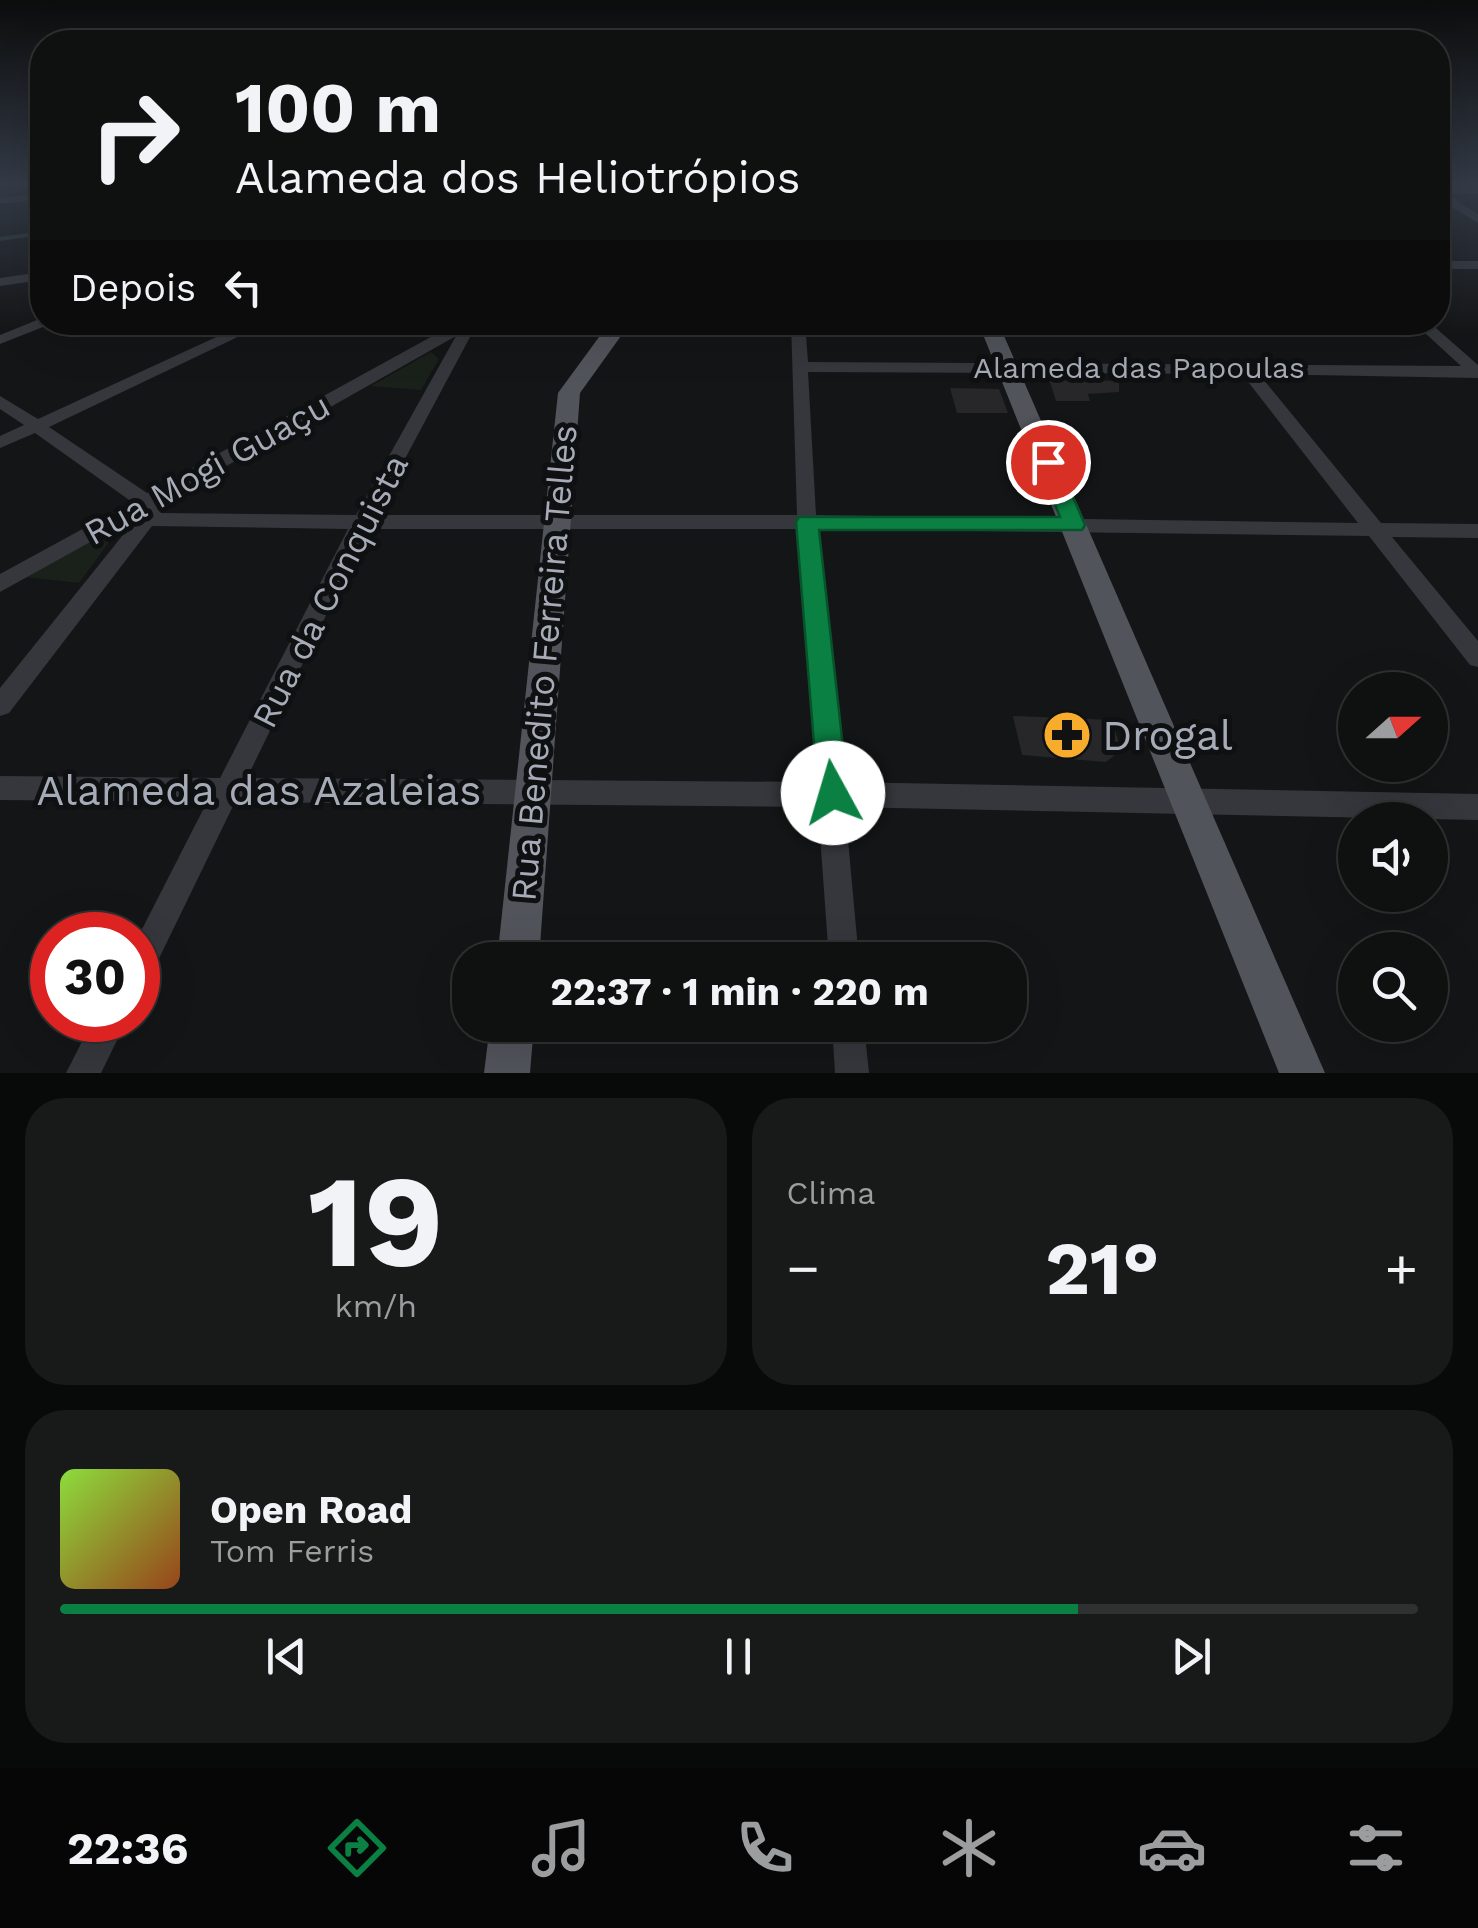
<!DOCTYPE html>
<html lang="pt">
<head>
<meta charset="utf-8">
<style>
	body { margin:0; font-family:"Work Sans",sans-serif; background:#181919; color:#f1f3f6; height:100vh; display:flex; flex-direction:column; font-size:38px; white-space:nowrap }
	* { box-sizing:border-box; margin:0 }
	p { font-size:32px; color:#9b9d9f }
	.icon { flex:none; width:55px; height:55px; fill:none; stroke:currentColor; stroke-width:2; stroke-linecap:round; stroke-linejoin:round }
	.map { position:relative; height:1073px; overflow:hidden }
	.details { display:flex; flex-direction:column; gap:25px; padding:25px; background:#080909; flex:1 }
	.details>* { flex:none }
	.guide { position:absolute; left:30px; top:30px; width:1420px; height:305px; border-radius:40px; box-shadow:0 10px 40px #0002,0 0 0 2px #2f3030; background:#0f1010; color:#f1f3f6; overflow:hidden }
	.needle { width:65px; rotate:69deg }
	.tools { position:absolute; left:1338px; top:672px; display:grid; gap:20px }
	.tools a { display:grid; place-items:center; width:110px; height:110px; border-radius:50%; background:#0f1010; box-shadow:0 10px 40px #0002,0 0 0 2px #2f3030; font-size:50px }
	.speed { position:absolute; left:30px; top:912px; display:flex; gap:20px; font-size:50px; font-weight:700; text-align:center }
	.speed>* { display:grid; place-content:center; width:130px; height:130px; border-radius:50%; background:#0f1010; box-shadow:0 10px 40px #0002,0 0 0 2px #2f3030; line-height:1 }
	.speed .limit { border:15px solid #d22; background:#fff; color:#111 }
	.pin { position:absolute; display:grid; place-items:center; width:85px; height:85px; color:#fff; margin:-42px; border:5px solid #fff; border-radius:50%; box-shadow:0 2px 10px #0007 }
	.me { position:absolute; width:110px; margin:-55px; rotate:354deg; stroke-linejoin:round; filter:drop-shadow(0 0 8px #0008) }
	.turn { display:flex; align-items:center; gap:35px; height:210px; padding:0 40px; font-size:45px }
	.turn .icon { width:130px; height:130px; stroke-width:2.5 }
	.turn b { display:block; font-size:70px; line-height:85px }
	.then { display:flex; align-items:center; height:95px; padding:0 40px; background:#0003; gap:20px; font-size:38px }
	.big { font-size:75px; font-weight:700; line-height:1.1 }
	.details .card { flex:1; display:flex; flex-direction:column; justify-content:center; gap:15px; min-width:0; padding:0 35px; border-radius:40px; background:#181919 }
	.details .dial { align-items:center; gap:0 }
	.dial b { font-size:130px; line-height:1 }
	.song { display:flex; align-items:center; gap:30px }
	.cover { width:120px; height:120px; border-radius:15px; background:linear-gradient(135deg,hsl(90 70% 55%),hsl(20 70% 35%)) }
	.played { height:10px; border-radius:5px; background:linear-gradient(90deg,#0b8043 75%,#2f3030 75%) }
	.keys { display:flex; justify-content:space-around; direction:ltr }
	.heat { display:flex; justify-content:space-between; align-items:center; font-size:55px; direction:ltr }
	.details .tiles { flex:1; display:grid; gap:25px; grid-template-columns:1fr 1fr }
	.card:last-child { grid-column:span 2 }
	.trip { position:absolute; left:452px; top:942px; width:575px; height:100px; border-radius:40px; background:#0f1010; box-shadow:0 10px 40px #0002,0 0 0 2px #2f3030; font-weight:700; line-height:100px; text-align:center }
	.tabs { display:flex; height:160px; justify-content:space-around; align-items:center; background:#060606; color:#9b9d9f }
	.tabs .icon { width:70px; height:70px }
	.tabs .on { color:#0b8043 }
	.tabs b { font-size:45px; color:#f1f3f6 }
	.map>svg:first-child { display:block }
	.green { fill:#1a211b }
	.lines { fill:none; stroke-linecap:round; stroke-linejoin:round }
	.stream { stroke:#2a343b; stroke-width:4 }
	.building { fill:#27272a }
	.minor { fill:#35373c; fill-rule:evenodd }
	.major { fill:#51545b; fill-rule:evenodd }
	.route { fill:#0b8043; stroke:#07532c; stroke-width:2.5 }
	.labels { text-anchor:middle; stroke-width:10; stroke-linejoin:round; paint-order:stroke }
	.far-street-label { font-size:30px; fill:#a6acb7; stroke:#0f1011 }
	.street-label { font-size:35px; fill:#a6acb7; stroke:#0f1011 }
	.near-poi-label { font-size:42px; fill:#a6acb7; stroke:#0f1011; text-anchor:start }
	.near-street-label { font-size:42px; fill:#a6acb7; stroke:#0f1011 }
</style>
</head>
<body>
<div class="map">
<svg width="1478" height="1073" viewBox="0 0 1478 1073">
	<rect width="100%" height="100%" fill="#141516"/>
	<!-- green -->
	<g class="green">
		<path d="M431,352L439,359L421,390L371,386Z"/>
		<path d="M107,534L112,538L79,583L26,577L98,535Z"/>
	</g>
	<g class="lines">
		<!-- stream -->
		<path class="stream" d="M0,239L42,233"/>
	</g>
	<!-- building -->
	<g class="building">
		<path d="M1049,379L1119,381V392L1088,394L1090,401H1056Z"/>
		<path d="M950,388L999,389L1008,413H957Z"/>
		<path d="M1013,716L1112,720L1121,750L1106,762L1022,755Z"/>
	</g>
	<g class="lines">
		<!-- minor -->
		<g class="minor">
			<path d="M1438,187L1478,188V194L1445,193L1478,214V223L1438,199Z"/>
			<path d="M42,193V199L0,204V198Z"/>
			<rect x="1438" y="261" width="40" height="8"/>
			<path d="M42,272V280L0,286V278Z"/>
			<path d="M42,318V322H50L48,325L0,344V335Z"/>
			<path d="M249,322H269L49,427L147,493L458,322H478L375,515H797L791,322H805L808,362L1461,366L1413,322H1429L1478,365V378L1259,374L1381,523L1478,524V538L1392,537L1478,641V667L1470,665L1369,536L817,529L842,782L1478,794V820L845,807L859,960H829L818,807L235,802L149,979L138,984V937L207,802L0,800V776L220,778L348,529L152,526L9,713L0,716V688L139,515L0,592V574L132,502L35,433L0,448V436L24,425L0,409V396L38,419ZM456,336L356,515L160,513L165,508L161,503ZM808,372L1242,374L1358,523L816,515ZM368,529H798L816,782L247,778Z"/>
			<path d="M93,1020H127L101,1073H66Z"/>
			<path d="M832,1025H864L869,1073H835Z"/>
		</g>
		<!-- major -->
		<g class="major">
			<path d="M610,322H631L580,393L539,960H497L558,393Z"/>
			<path d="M978,322H998L1325,1073H1279Z"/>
			<path d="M490,1025H534L530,1073H484Z"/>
		</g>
	</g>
	<!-- sky -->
	<linearGradient id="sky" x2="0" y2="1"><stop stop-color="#0b0c0c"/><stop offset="0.55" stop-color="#343b47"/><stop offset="1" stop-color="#343b47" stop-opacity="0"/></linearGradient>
	<rect width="1478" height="335" fill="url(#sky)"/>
	<!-- route -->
	<path class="route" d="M1048,456L1058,462L1085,525L1082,530H819L848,793L844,803L833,807L822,803L818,793L796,522L799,517H1060L1038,462Z"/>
	<!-- icons -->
	<defs>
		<g id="pharmacy-disc" transform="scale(2.5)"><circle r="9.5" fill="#f7ac2c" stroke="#0f1011"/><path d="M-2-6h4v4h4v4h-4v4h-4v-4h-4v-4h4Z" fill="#111"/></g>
	</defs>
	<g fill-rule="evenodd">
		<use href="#pharmacy-disc" x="1067" y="735"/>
	</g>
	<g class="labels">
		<!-- far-street labels -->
		<g class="far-street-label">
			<text x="1139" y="378">Alameda das Papoulas</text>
		</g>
		<!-- street labels -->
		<g class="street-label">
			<text transform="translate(207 469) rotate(-29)" y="12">Rua Mogi Guaçu</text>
			<text transform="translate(330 591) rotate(-63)" y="12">Rua da Conquista</text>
			<text transform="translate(544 663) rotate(-85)" y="12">Rua Benedito Ferreira Telles</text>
		</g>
		<!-- near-poi labels -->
		<g class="near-poi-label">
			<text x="1102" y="750">Drogal</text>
		</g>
		<!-- near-street labels -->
		<g class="near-street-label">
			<text x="259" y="805">Alameda das Azaleias</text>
		</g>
	</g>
</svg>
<div class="tools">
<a><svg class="needle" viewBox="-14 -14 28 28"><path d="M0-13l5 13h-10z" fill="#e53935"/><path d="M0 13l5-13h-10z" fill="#9b9d9f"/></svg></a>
<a><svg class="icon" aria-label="sound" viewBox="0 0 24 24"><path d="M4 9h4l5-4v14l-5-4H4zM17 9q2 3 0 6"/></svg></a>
<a><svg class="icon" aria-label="search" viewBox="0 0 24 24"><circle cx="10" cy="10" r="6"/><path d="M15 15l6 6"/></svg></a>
</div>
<div class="speed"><div class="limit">30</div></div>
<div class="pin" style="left:1048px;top:462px;background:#d93025"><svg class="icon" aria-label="arrive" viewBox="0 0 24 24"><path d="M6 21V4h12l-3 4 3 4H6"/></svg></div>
<svg class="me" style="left:833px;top:793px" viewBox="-20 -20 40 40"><circle r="19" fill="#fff"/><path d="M0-13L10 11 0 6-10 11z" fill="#0b8043"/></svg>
<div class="trip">22:37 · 1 min · 220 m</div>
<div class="guide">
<div class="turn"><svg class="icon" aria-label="right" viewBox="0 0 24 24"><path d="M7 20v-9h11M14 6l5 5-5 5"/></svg><div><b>100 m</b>Alameda dos Heliotrópios</div></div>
<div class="then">Depois<svg class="icon" aria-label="left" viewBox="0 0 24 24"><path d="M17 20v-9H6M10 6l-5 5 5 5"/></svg></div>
</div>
</div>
<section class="details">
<div class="tiles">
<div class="card dial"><b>19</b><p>km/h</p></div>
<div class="card"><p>Clima</p>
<div class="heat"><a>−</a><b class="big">21°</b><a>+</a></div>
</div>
<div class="card">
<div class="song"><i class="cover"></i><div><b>Open Road</b><p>Tom Ferris</p></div></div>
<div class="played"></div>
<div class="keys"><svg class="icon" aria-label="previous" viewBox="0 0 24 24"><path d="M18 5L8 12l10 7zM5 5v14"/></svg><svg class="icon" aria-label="pause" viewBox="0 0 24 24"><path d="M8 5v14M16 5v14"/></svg><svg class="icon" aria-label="next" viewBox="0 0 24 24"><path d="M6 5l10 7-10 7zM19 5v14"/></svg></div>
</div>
</div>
</section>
<nav class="tabs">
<b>22:36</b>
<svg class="icon on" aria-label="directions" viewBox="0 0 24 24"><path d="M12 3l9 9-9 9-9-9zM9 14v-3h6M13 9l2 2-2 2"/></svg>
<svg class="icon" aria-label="music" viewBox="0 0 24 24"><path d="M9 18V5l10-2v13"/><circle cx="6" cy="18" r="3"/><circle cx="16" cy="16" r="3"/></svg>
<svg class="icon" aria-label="phone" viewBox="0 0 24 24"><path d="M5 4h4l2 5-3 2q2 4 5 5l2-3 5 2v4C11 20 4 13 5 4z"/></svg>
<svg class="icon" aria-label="climate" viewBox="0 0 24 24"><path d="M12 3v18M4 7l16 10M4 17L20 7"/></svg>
<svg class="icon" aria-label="car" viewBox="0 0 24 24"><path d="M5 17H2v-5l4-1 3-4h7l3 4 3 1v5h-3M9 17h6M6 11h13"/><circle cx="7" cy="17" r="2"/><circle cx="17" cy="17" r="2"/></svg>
<svg class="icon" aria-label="filters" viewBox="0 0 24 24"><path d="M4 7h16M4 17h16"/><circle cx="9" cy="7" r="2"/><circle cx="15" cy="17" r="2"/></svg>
</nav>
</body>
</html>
